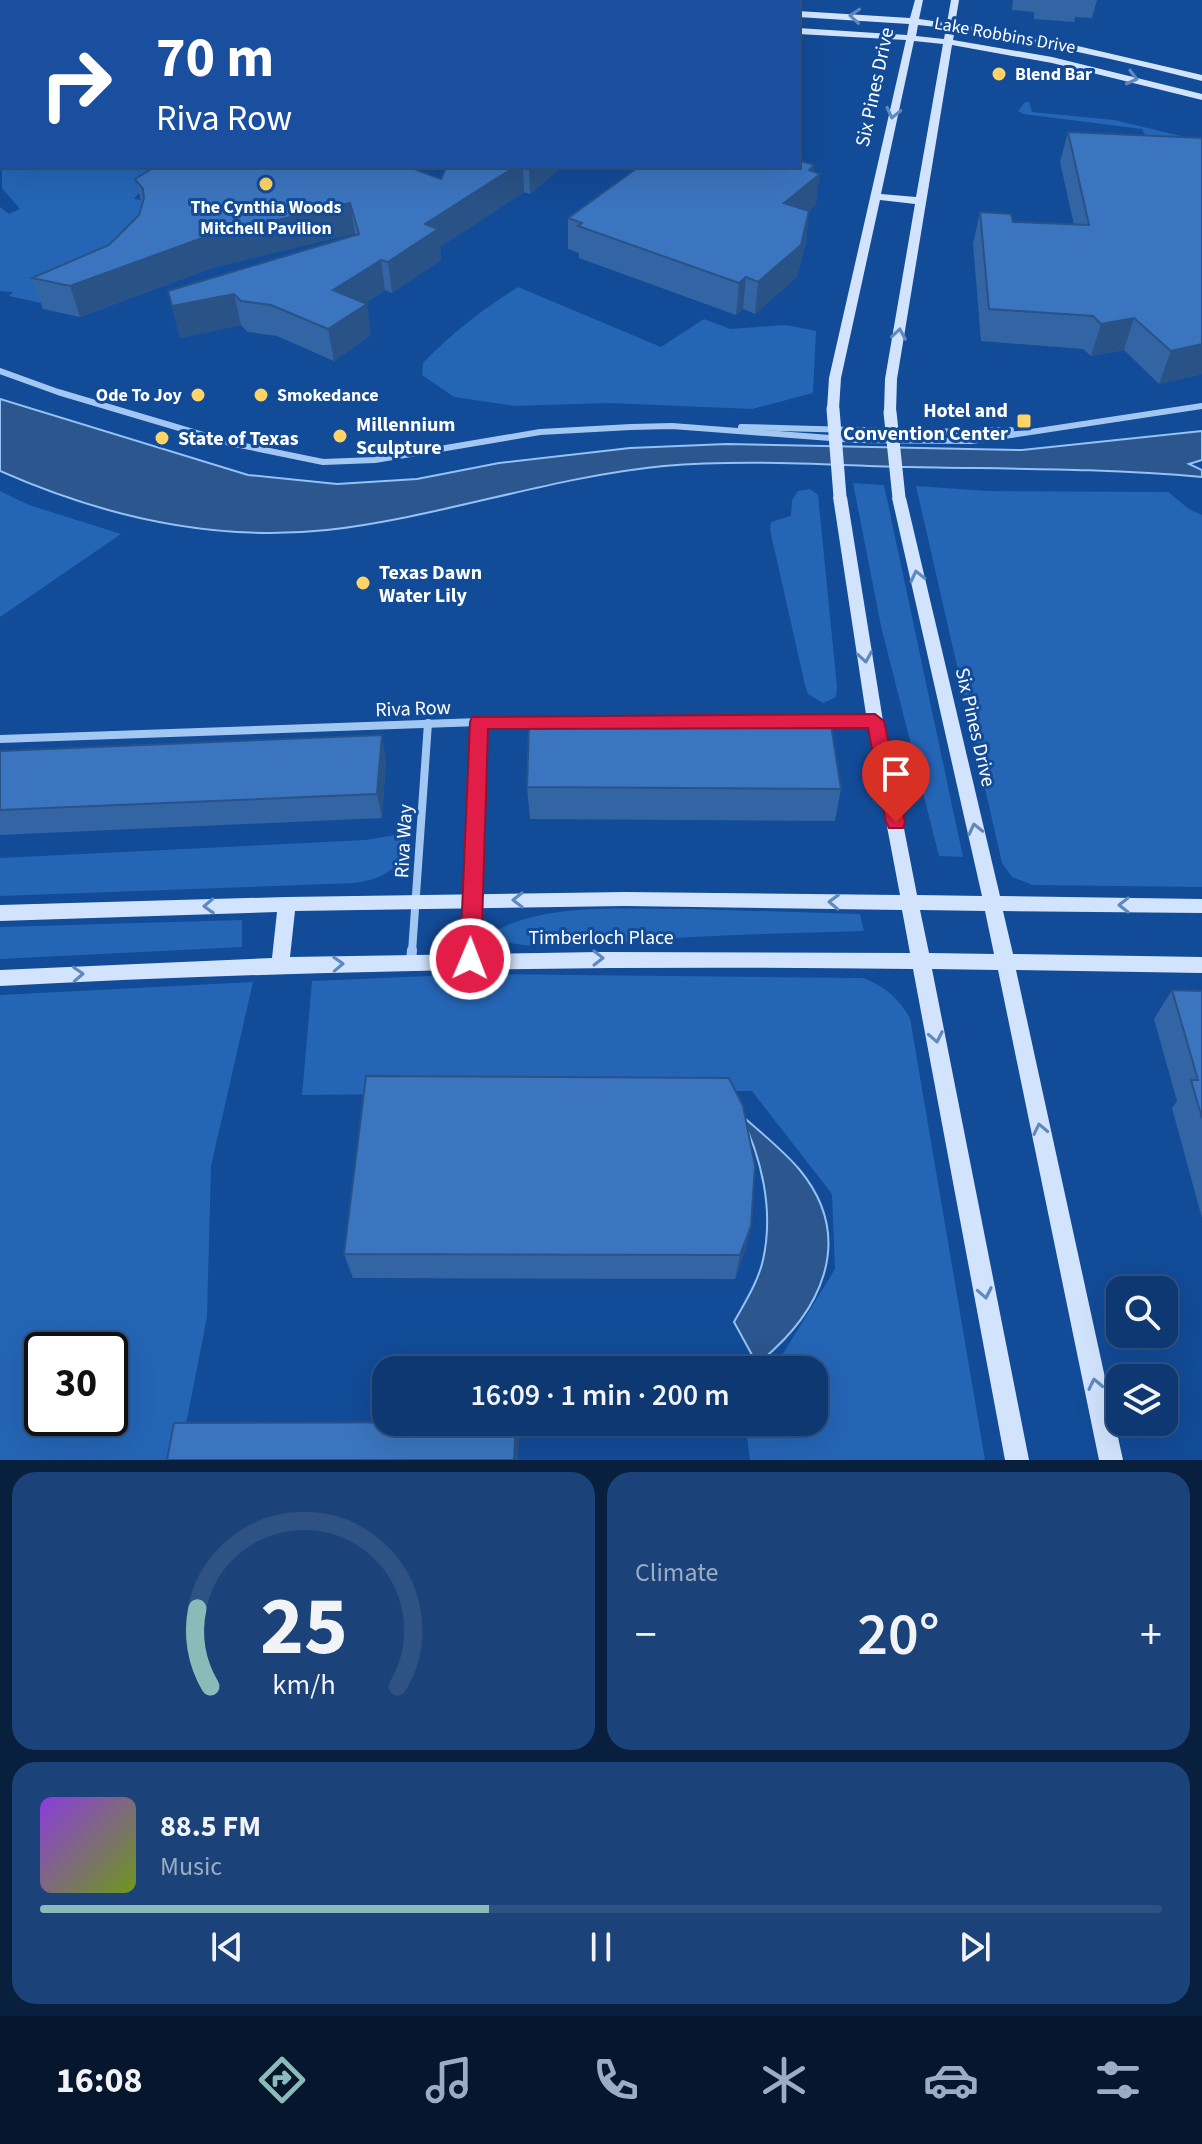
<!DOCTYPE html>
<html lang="en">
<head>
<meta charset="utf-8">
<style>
	body { margin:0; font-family:"Source Sans 3",sans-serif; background:#1c4379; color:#f1f3f6; height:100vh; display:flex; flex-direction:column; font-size:30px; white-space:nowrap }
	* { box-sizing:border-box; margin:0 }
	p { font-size:26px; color:#9bacc3 }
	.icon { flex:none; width:44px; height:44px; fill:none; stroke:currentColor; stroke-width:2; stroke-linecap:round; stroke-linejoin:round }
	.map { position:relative; height:1460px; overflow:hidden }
	.panel { display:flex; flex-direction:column; gap:12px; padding:12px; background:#081f3e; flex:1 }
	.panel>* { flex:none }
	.guide { position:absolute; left:0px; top:0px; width:800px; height:168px; box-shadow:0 8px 32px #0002,0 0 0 2px #2e5284; background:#1a4fa0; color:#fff; overflow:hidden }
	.buttons { position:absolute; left:1106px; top:1276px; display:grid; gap:16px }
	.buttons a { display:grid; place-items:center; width:72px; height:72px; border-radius:16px; background:#0e3871; box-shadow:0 8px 32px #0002,0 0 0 2px #2e5284; font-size:40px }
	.speed { position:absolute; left:24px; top:1332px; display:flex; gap:16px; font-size:40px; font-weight:700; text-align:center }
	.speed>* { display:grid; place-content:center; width:104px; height:104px; border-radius:50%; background:#0e3871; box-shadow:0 8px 32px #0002,0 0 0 2px #2e5284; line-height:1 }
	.speed .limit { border:4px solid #111; border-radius:12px; background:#fff; color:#111 }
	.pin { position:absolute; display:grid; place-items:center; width:68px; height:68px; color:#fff; margin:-82px -34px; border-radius:50% 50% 50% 0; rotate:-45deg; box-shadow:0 0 8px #0007 }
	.pin .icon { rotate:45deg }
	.me { position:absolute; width:88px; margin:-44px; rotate:1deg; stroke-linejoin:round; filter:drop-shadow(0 0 6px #0008) }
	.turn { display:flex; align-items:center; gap:28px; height:168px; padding:0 24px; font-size:36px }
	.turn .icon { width:104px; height:104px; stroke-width:2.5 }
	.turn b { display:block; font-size:56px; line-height:68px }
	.big { font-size:60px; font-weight:600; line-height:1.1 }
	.panel .card { flex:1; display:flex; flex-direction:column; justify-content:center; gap:12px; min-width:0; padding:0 28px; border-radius:24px; background:#1c4379 }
	.panel .dial { align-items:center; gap:0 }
	.dial svg { height:208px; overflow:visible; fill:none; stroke:#2e5284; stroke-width:7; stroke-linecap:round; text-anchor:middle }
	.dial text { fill:#f1f3f6; stroke:none }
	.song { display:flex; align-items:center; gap:24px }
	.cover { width:96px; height:96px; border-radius:12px; background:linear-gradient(135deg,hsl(270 70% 55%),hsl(80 70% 35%)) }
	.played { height:8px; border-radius:4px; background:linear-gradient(90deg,#8bbbb9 40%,#2e5284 40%) }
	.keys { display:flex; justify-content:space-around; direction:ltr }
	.heat { display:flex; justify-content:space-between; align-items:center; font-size:44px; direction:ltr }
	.panel .tiles { flex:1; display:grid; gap:12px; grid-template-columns:1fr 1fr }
	.card:last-child { grid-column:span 2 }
	.trip { position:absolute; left:372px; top:1356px; width:456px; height:80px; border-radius:24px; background:#0e3871; box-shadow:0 8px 32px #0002,0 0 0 2px #2e5284; font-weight:600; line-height:80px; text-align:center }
	.dock { display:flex; height:128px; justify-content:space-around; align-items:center; background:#06162d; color:#9bacc3 }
	.dock .icon { width:56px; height:56px }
	.dock .active { color:#8bbbb9 }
	.dock b { font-size:36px; color:#f1f3f6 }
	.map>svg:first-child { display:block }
	.green { fill:#2565b6; fill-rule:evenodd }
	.water { fill:#2c568e; stroke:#94c1f6; stroke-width:2 }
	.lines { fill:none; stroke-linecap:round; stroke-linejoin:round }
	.street-far2 { stroke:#a3c7f3; stroke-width:6 }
	.street-far1 { stroke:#a3c7f3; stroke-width:8 }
	.street { stroke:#a3c7f3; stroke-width:10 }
	.secondary { fill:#d2e4fd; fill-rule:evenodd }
	.secondary-bridge { stroke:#d2e4fd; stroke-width:13 }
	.wall { fill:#3365a4 }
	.shaded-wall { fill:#295286 }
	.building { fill:#3b75bf; stroke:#295286; stroke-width:2 }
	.oneway { stroke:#5f88c0 }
	.route { fill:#e11d48; stroke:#92132f; stroke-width:2 }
	.poi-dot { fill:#ffd365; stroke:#124b97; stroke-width:3 }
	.labels { text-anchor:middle; stroke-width:6; stroke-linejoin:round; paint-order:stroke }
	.far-street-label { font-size:18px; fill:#fff; stroke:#124b97 }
	.far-poi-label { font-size:18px; font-weight:bold; fill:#fff; stroke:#124b97; text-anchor:start }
	.street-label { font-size:20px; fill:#fff; stroke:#124b97 }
	.poi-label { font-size:20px; font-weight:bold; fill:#fff; stroke:#124b97; text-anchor:start }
</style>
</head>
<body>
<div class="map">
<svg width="1202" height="1460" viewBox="0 0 1202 1460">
	<rect width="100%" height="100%" fill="#124b97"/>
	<!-- green -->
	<g class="green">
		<path d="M1025,102H1029L1032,112L1114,120L1202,141L1150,145L1142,129L1023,114L1018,111Z"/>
		<path d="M2,159V166H206L139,193L134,199L150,201V218L50,305L9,296L13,292L0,291V207L9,214L20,209L2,188Z"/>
		<path d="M518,287L661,347L704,319L730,329L786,325L816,331L813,393L752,409L608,403L515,406L454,397L422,375L423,363C451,334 483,309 518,287Z"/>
		<path d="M853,483L884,485L963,857L939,856L881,626Z"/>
		<path d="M916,486L988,491L1168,492L1189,509L1202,515V887L1033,885L1012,877L1002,863Z"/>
		<path d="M810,489L818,495L837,687L836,697L823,703L808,694L805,685L770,530L771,522L791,516L792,500L798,491Z"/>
		<path d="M0,491L29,505L121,534L0,617Z"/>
		<path d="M407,833C403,867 388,878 355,883L0,896V858L366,840Z"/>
		<path d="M692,909L860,914L864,931C801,933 738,934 675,938C631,940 525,958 488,935C546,900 627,910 692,909Z"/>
		<path d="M242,920V947L0,959V927Z"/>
		<path d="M477,974L863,978C886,987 898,998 910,1018L985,1460H750L745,1422H814V1370H773L835,1269L832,1194L752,1091L302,1095L312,981Z"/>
		<path d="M253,982L211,1166L207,1317L179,1460H0V995ZM42,1350H110V1418H42Z"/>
	</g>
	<!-- water -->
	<g class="water">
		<path d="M0,399L248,475L337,484L417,479L499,463L630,448L727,444L1022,450L1202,431V460L1189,464L1202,470V477C1105,468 1006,469 908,467C827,465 745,459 664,466C550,477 441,517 327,530C214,542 104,517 0,471Z"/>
		<path d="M740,1114C760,1132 782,1149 799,1169C858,1240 820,1314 757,1364L734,1322C745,1302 758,1282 763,1260C774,1211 762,1158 740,1114Z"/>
	</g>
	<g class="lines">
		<!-- street-far2 -->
		<g class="street-far2">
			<path d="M0,371L58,392L230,443L323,462L375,460L540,432L631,427L672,426L856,440L971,441L1202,406"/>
			<path d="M741,427L926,432L1011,430"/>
		</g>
		<!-- street-far1 -->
		<g class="street-far1">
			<path d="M0,739L479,722L875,721"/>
			<path d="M412,952L428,723"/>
			<path d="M470,952L479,722"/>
		</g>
		<!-- street -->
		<g class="street">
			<path d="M470,959V950"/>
			<path d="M411,962L412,950"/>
		</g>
		<!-- secondary -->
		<g class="secondary">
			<path d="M915,0H923L919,19L947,23L951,0H959L955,24L1052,40L1202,75V81C1120,60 1038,42 955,29L953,40L1052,57L1202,94V100L1052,63L952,45L897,379L896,412L890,416L884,412L885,379L915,204L880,200L841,378L839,409L833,413L827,409L829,378L906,40L798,34V28L907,35L909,24L798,17V11L910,18ZM918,25L946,28L944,39L916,36ZM914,41L943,44L916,197L881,194Z"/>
			<rect x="0" y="22" width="2" height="6"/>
			<rect x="0" y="39" width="2" height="6"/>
			<path d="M840,493L847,497L883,721L917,895L982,896L892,498L899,494L906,498L1000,896L1202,899V913L1003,911L1013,954L1202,957V973L1016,970L1123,1460H1099L998,970L932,969L1029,1460H1005L913,969C609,965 304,970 0,986V970L272,958L277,912L0,921V905L287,897L625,892L900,895L867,721L833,497ZM625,906L902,910L910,953L601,952L290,957L295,911ZM920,910L985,911L994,954L929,953Z"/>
		</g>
		<!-- secondary-bridge -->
		<g class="secondary-bridge">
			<path d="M833,409L840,497"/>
			<path d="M890,412L899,498"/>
		</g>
	</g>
	<!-- wall -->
	<g class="wall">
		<path d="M333,0H546L429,2H334Z"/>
		<path d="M1013,0H1097L1092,18L1075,17L1074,22L1034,19V12L1012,10Z"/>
		<path d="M2,123V154L0,148V126Z"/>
		<path d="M1068,132L1202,374L1159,384L1124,350L1091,356L1083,349L981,341L973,244L980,212L1013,222L1074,225L1060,162Z"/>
		<path d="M447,166H563L530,194L524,192L440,247L441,260L392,293L385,290L365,303L371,335L334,361L277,336L248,332L241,325L180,338L168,291L355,236V233L212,268L80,317L43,309L32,278L109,245L139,215L142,204L135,179H441Z"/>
		<path d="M814,172L816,205L809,211L806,242L797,277L755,314L743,309L736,315L579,258V253L568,249V218Z"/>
		<path d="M0,751L386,760L382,818L0,835Z"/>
		<path d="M527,787L841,789L835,821L530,819Z"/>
		<path d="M1172,990L1202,991V1218L1172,1108L1177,1101L1154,1019Z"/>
		<path d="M751,1226L745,1251L735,1279L353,1278L344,1254Z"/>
	</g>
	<!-- shaded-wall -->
	<g class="shaded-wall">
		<path d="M814,165L813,180L820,174L816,205L781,234L784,203L809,170Z"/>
		<path d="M516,166H523L524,192L440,247L441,260L392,293L388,262L425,224Z"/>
		<path d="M529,166H563L530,194Z"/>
		<path d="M350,203L355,233L212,268L80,317L70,286L205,237Z"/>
		<path d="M809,211L806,242L797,277L755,314L758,282Z"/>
		<path d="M381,260L385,290L338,321L333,290Z"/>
		<path d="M746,277L743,309L736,315L739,283Z"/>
		<path d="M234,294L241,325L180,338L172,306Z"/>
		<path d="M367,304L371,335L334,361L328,329Z"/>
		<path d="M1134,318L1124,350L1091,356L1101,324Z"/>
		<path d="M1202,344V374L1159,384L1171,351Z"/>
		<path d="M382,735L386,760L382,818L377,794Z"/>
		<path d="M751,1226L745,1251L735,1279L740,1255Z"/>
		<path d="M516,1422H520L518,1460H514Z"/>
	</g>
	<!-- building -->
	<g class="building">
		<path d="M1068,132L1202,138V344L1171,351L1134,318L1101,324L1093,316L989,309L980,212L1011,214L1013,222L1089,225Z"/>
		<path d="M798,160L814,165L809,170L820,174L784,203L809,211L801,245L758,282L746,277L739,283L578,226L582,223L568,218L640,166H798Z"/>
		<path d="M155,166H406L441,179L447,166H516L425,224L438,229L388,262L381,260L333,290L367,304L328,329L271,305L241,301L234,294L172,306L168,291L359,234L350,203L205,237L70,286L32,278L109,245L139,215L144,198L143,189L135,179L155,167Z"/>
		<path d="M529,723L831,725L841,789L527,787Z"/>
		<path d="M382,735L377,794L0,810V751Z"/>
		<path d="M1172,990L1202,991V1118L1191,1080H1198Z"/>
		<path d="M366,1076L729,1078L743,1106L755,1166L751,1226L740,1255L344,1254Z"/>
		<path d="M516,1422L514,1460H167L174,1423Z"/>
	</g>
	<!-- one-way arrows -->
	<defs><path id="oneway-chevron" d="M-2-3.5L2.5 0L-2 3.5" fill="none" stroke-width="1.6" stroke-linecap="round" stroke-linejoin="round" transform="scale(2)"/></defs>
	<g class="oneway">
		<use href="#oneway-chevron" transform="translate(855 16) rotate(-176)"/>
		<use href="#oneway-chevron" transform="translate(1132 78) rotate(15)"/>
		<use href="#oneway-chevron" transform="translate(893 113) rotate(103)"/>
		<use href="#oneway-chevron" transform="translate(899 334) rotate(-81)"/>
		<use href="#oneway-chevron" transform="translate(917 576) rotate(-103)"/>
		<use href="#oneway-chevron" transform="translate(865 657) rotate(81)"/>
		<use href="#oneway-chevron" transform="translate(975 829) rotate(-103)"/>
		<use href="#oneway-chevron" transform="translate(518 900) rotate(179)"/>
		<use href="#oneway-chevron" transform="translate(834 902) rotate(-178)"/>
		<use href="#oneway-chevron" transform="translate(1124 905) rotate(-180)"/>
		<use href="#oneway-chevron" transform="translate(209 906) rotate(178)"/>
		<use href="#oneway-chevron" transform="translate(598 958)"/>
		<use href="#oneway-chevron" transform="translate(338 964) rotate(-2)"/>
		<use href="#oneway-chevron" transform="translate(78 974) rotate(-3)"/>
		<use href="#oneway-chevron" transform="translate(936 1037) rotate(79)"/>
		<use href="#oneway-chevron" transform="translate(1040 1129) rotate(-102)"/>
		<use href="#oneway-chevron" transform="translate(985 1293) rotate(79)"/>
		<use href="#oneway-chevron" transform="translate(1095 1384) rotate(-102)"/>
	</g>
	<!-- route -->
	<path class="route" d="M875,714L884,721L905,822L903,828H889L886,822L868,728L488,729L481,959L478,966L470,968L463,966L460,959L470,722L472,717Z"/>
	<!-- markers -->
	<g class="poi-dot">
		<circle cx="999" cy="74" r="8"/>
		<circle cx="266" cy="184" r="8"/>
		<circle cx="198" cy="395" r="8"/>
		<circle cx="261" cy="395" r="8"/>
		<rect x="1016" y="413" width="16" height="16" rx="4"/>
		<circle cx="340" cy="436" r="8"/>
		<circle cx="162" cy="438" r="8"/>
		<circle cx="363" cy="583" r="8"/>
	</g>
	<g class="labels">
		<!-- far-street labels -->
		<g class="far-street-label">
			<text transform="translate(1005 35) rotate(10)" y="6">Lake Robbins Drive</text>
		</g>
		<!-- far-poi labels -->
		<g class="far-poi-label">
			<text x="1015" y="80">Blend Bar</text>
			<text x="266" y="213" text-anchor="middle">The Cynthia Woods<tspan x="266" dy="21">Mitchell Pavilion</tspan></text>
			<text x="182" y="401" text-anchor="end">Ode To Joy</text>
			<text x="277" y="401">Smokedance</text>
		</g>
		<!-- street labels -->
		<g class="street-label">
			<text transform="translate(874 87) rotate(-78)" y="7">Six Pines Drive</text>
			<text transform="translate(413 708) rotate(-2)" y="7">Riva Row</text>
			<text transform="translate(976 727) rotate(77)" y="7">Six Pines Drive</text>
			<text transform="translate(403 841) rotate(-87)" y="7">Riva Way</text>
			<text x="601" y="944">Timberloch Place</text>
		</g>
		<!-- poi labels -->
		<g class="poi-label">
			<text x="1008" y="417" text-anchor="end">Hotel and<tspan x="1008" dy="23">Convention Center</tspan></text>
			<text x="356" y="431">Millennium<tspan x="356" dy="23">Sculpture</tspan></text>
			<text x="178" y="445">State of Texas</text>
			<text x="379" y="579">Texas Dawn<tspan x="379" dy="23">Water Lily</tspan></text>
		</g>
	</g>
</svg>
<div class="buttons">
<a><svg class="icon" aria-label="search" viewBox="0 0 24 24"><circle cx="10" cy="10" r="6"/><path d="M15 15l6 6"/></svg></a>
<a><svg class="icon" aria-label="layers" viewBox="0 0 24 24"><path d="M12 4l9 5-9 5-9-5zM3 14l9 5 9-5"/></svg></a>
</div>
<div class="speed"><div class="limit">30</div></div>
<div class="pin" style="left:896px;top:822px;background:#d93025"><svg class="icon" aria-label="arrive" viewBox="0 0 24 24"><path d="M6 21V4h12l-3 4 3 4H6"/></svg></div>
<svg class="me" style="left:470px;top:959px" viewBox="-20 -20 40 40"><circle r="17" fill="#e11d48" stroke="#fff" stroke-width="3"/><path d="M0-11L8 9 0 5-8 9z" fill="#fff"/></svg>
<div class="trip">16:09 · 1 min · 200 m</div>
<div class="guide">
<div class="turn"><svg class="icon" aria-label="right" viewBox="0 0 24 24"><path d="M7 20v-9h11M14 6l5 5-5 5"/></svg><div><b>70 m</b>Riva Row</div></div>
</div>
</div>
<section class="panel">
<div class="tiles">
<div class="card dial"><svg viewBox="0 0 100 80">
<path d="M14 69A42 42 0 1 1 86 69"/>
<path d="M14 69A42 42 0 0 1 9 39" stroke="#8bbbb9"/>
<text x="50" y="56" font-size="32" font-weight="700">25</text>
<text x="50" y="72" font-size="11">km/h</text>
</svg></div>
<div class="card"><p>Climate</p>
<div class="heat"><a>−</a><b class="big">20°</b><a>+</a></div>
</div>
<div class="card">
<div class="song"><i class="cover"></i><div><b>88.5 FM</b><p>Music</p></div></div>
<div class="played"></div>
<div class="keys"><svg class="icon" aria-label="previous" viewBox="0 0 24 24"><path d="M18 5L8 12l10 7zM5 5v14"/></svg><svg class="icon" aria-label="pause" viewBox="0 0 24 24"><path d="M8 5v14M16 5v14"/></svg><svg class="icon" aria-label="next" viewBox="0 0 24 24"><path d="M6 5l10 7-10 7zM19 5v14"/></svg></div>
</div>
</div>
</section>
<nav class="dock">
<b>16:08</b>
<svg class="icon active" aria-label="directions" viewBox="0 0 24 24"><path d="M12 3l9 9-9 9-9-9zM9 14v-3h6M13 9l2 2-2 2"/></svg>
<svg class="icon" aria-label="music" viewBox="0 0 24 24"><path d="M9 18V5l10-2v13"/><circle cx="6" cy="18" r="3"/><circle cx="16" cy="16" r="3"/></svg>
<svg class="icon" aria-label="phone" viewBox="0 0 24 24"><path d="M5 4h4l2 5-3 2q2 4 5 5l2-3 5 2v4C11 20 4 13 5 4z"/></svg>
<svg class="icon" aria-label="climate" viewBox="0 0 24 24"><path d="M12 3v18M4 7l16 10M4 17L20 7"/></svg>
<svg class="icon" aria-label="car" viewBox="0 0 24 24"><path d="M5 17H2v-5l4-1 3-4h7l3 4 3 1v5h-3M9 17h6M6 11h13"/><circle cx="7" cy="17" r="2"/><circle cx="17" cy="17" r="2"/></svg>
<svg class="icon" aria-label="filters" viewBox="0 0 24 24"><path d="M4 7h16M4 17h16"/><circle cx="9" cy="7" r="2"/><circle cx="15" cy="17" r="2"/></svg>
</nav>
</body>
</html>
